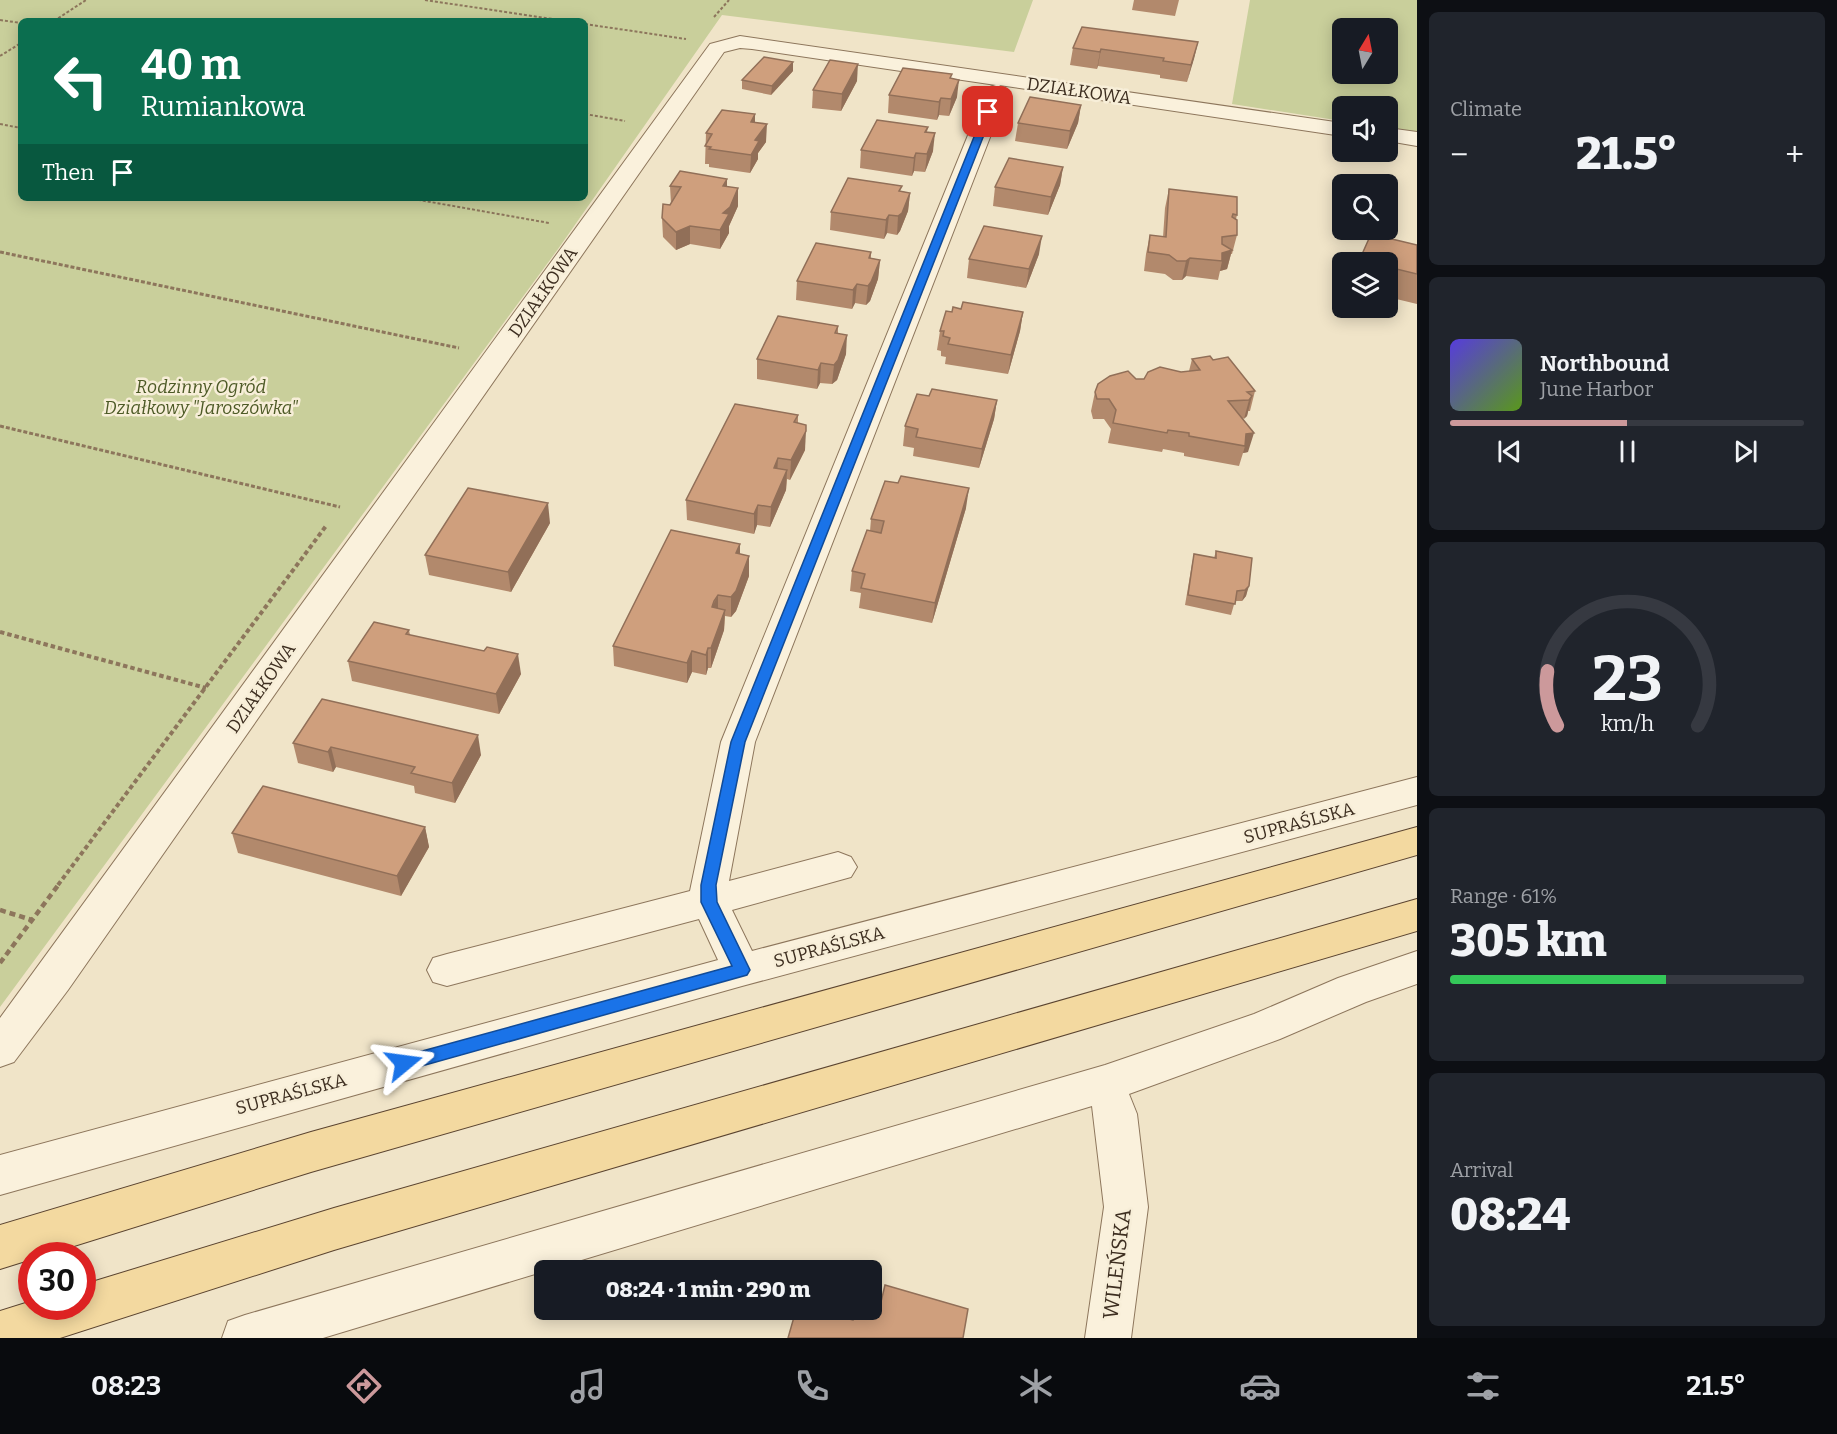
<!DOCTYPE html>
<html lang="en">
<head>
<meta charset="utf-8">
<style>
	body { margin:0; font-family:Bitter,serif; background:#20242c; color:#f1f3f6; height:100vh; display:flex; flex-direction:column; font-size:22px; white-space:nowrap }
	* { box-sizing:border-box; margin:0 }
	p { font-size:20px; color:#9ea1a6 }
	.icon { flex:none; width:33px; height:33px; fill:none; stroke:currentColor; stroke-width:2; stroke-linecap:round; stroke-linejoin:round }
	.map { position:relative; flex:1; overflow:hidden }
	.side { display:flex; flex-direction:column; gap:12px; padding:12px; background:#0d0f14; width:420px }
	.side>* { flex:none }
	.guide { position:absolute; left:18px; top:18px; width:570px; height:183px; border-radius:9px; box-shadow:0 3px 15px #0003; background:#0b6e4f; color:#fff; overflow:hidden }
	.needle { width:39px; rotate:10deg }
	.tools { position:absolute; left:1332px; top:18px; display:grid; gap:12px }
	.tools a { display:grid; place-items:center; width:66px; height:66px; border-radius:9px; background:#171b24; box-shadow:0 3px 15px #0003; font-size:30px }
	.speed { position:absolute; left:18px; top:1242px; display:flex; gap:12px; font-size:30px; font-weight:700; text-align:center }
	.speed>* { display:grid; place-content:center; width:78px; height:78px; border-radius:50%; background:#171b24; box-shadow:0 3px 15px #0003; line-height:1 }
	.speed .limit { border:9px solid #d22; background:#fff; color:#111 }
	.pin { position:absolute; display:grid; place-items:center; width:51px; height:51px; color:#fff; margin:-26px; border-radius:12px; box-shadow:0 3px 9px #0006 }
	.me { position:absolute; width:66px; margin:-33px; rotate:74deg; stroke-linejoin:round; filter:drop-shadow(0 0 4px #0008) }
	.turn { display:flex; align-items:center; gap:21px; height:126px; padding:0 24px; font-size:27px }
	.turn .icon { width:78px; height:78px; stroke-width:2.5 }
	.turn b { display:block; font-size:42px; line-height:51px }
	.then { display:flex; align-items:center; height:57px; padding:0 24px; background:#0003; gap:12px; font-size:22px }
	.big { font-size:45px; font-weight:800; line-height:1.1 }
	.side .tile { flex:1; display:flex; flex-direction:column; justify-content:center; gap:9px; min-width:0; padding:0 21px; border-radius:9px; background:#20242c }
	.side .dial { align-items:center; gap:0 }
	.dial svg { height:156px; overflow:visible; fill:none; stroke:#363941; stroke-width:7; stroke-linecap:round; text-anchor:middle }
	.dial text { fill:#f1f3f6; stroke:none }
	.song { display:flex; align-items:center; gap:18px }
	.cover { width:72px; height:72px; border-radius:9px; background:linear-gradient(135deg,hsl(250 70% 55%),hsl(90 70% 35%)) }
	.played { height:6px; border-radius:3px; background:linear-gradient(90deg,#cc999b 50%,#363941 50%) }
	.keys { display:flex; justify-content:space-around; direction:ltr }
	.heat { display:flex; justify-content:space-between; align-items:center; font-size:33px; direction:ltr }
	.charge { height:9px; border-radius:4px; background:linear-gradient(90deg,#34c759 61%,#363941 0) }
	.trip { position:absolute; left:534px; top:1260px; width:348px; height:60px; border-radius:9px; background:#171b24; box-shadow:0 3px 15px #0003; font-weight:800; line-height:60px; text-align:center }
	.dock { display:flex; height:96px; justify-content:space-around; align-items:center; background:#090b0e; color:#9ea1a6 }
	.dock .icon { width:42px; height:42px }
	.dock .on { color:#cc999b }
	.dock b { font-size:27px; color:#f1f3f6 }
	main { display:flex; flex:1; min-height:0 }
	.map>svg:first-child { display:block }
	.green { fill:#c9cf9b; fill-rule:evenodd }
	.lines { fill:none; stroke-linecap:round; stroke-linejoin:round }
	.minor-casing { stroke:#8d765c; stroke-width:2 }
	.major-casing { stroke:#5b4430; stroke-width:2 }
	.path-far3 { stroke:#8d765c; stroke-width:2; stroke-dasharray:3 2; stroke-linecap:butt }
	.path-far2 { stroke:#8d765c; stroke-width:3; stroke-dasharray:4 2; stroke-linecap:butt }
	.path-far1 { stroke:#8d765c; stroke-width:4; stroke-dasharray:4.5 3; stroke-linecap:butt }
	.path { stroke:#8d765c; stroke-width:4.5; stroke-dasharray:6 4; stroke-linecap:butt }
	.minor { fill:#faf1dc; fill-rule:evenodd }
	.major { fill:#f3d9a0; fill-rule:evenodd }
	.wall { fill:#b2896c }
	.shaded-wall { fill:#916f58 }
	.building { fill:#cf9f7d; stroke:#916f58; stroke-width:1.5 }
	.route { fill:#1a73e8; stroke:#114b97; stroke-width:1.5 }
	.labels { text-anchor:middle; stroke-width:5; stroke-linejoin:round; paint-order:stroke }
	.street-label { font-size:18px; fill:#3d2e20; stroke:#f7eed8 }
	.park-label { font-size:18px; font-style:italic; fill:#4d5a26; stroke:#f7eed8 }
	.near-street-label { font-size:21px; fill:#3d2e20; stroke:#f7eed8 }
</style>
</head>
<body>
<main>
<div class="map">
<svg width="1417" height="1338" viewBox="0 0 1417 1338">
	<rect width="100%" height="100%" fill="#f0e4c8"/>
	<!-- green -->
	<g class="green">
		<path d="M0,0H1033L1014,52L722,15L558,249L0,1007ZM21,21H585V198H21Z"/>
		<path d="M1250,0H1417V132L1388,127V106H1342V121L1232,104ZM1342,28H1388V74H1342Z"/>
	</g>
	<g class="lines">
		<!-- minor casing -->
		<g class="minor-casing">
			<g id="minor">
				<path d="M740,36L1342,123V136L999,85L1008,91L755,742L729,881L838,852L851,857L857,867L851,877L732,910L752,951L1417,777V805L742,986L0,1195V1155L718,960L699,919L447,986L433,982L427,970L433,958L447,954L690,891L721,742L986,91L990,87L996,85L752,49L740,48L724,52L68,990L14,1062L0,1067V1018L710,44Z"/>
				<path d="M1388,128L1417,132V146L1388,141Z"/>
				<path d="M1417,951V984L1366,1002L1280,1039L1129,1094L1137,1114L1148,1207L1131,1338H1085L1104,1207L1092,1106L323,1338H222L228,1321L245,1315L1105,1065L1254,1014L1338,978Z"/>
			</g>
		</g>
		<!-- major casing -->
		<g class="major-casing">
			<g id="major">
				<path d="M1417,827V855L311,1172L42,1256H32V1259L0,1269V1225L311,1132Z"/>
				<path d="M1417,899V931L334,1250L60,1338H0V1311L32,1301V1306H82V1285L334,1208Z"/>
			</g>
		</g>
		<!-- path-far3 -->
		<g class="path-far3">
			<path d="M425,0L566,21"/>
			<path d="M714,17L729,0"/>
			<path d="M0,20L21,23"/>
			<path d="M54,21L86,0"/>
			<path d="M585,24L686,39"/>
			<path d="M0,56L21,43"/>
			<path d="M585,114L625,121"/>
			<path d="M0,124L21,128"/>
			<path d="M408,198L549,223"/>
		</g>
		<!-- path-far2 -->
		<g class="path-far2">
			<path d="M0,252L459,348"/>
			<path d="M0,426L340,507"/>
		</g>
		<!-- path-far1 -->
		<g class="path-far1">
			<path d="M0,632L206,688"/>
			<path d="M58,885L326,526"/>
		</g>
		<!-- path -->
		<g class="path">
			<path d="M0,910L32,920"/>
			<path d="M0,963L59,884"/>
		</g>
		<!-- minor -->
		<use href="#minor" class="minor"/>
		<!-- major -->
		<use href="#major" class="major"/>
	</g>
	<!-- wall -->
	<g class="wall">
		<path d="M1134,0H1179L1175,16L1132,10Z"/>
		<path d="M1198,42L1187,82L1160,78V75L1098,66L1097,69L1070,65L1073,48Z"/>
		<path d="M793,71L771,95L742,89V80Z"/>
		<path d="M857,81L841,111L812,108L813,90Z"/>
		<path d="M889,95L957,97L949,116L939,115L937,120L888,113Z"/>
		<path d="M1081,105L1078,123L1067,149L1015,141L1018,123Z"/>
		<path d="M755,122L766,142L758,153V159L750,173L709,167V164H705L706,133Z"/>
		<path d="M928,127L927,132L933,151L925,172L914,171L912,176L860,168L861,150Z"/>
		<path d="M1063,167L1060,185L1048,215L993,206L995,187Z"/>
		<path d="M670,186H727L738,206L729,226V233L720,249L690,244L676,250L663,237L662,218L671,204Z"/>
		<path d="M1169,189L1237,215L1236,219L1237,235L1232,254H1231L1227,269L1220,271L1218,280L1186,276L1182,280H1173L1165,274L1144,271L1146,254L1150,235L1163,237L1165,208Z"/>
		<path d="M901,191L910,193L908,211L900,231L897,235L887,233L884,239L830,230L831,212Z"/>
		<path d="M1371,234L1417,245V304L1388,297V262H1359Z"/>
		<path d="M871,252V258L880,260L878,279L870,301L866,305L855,303L852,309L796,300L797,281Z"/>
		<path d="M1039,254L1026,288L967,278L969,259Z"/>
		<path d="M961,309L1023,312L1020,331L1008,374L945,364L946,357L941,356V351L937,350L940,331L952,312Z"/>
		<path d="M838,326V334L846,354L837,380L832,384L820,383L817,389L757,379V359Z"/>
		<path d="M1192,359L1213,360L1255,391L1250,411H1248L1247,416L1243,419L1248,452L1243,453L1239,466L1184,456V453L1163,449L1162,452L1108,443L1111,429L1104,419H1093L1091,411L1095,392L1136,379H1144L1189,371Z"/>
		<path d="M929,396L997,400L994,419L979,468L913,456L914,448L903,446L905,426Z"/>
		<path d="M798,415V423L805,450L790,480L787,479L786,490L770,527L757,525L754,534L687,520L686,500Z"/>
		<path d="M966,508L932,623L859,608L861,593L850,591L852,571L870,531L871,519Z"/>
		<path d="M550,523L511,592L429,575L425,555Z"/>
		<path d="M740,544V554L749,576L736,611L731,617L725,616L724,630L711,668H708L706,675L692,672L687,683L614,666L613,646Z"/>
		<path d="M1216,551L1252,558L1246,596L1242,601H1235L1231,615L1185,605L1192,564L1194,554L1214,558Z"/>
		<path d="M409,630L410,635L521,674L499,714L352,681L348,661Z"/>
		<path d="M293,743L481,755L455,803L415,793L414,786L336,767L333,772L298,763Z"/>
		<path d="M425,827L429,847L401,896L238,853L232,833Z"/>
	</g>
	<!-- shaded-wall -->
	<g class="shaded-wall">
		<path d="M1198,42L1194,59L1187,82L1191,65Z"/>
		<path d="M1101,49L1098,66L1097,69L1100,52Z"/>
		<path d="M793,62V71L771,95L772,86Z"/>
		<path d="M858,64L857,81L841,111L842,94Z"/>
		<path d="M959,80L957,97L949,116L951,99Z"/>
		<path d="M941,98L939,115L937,120L939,102Z"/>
		<path d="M1081,105L1078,123L1067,149L1070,131Z"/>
		<path d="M755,114V132L751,122Z"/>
		<path d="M767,124L766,142L758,153V159L750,173L751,155L755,140Z"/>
		<path d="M935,133L933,151L925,172L927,154Z"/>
		<path d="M916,153L914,171L912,176L914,158Z"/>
		<path d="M1063,167L1060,185L1048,215L1051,197Z"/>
		<path d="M727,179V197L723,186Z"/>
		<path d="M738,188V206L729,226V233L720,249V230L723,213Z"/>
		<path d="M910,193L908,211L900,231L897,235L898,216Z"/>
		<path d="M889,215L887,233L884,239L886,220Z"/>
		<path d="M690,226V244L676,250V232Z"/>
		<path d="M1042,236L1039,254L1026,288L1029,269Z"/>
		<path d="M1232,250L1227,269L1220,271L1222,261V253Z"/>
		<path d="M1190,258L1186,276L1182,280L1186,261Z"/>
		<path d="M880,260L878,279L870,301L866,305L868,286Z"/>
		<path d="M857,284L855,303L852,309L853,290Z"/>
		<path d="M1023,312L1020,331L1008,374L1011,355Z"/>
		<path d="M847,335L846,354L837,380L832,384L834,365Z"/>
		<path d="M821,363L820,383L817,389L818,370Z"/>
		<path d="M1252,396L1247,416L1244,419L1249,400Z"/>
		<path d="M997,400L994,419L979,468L982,449Z"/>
		<path d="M806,431L805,450L790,480L791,460Z"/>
		<path d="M1254,433L1248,452L1243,453L1245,446L1246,434Z"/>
		<path d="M778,458L777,477L774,468Z"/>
		<path d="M787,470L786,490L770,527L771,507Z"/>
		<path d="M969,488L966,508L932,623L935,603Z"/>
		<path d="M548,503L550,523L511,592L508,572Z"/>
		<path d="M758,505L757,525L754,534V514Z"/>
		<path d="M740,544V564L736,553Z"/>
		<path d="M749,556V576L736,611L731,617V597Z"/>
		<path d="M1249,586L1246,596L1242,601L1245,590Z"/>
		<path d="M718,595V615L712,607Z"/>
		<path d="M725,610L724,630L711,668V648Z"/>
		<path d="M708,648V668L706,675V655Z"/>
		<path d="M692,651V672L687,683V663Z"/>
		<path d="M518,654L521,674L499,714L496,694Z"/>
		<path d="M478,735L481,755L455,803L452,783Z"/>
		<path d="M331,747L336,767L333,772L328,752Z"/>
		<path d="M425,827L429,847L401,896L397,876Z"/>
	</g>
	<!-- building -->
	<g class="building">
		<path d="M1082,27L1198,42L1191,65L1163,61L1164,58L1101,49L1100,52L1073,48Z"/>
		<path d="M764,57L793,62L772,86L742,80Z"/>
		<path d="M830,60L858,64L842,94L813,90Z"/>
		<path d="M903,68L952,74L950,78L959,80L951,99L941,98L939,102L889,95Z"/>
		<path d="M1030,97L1081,105L1070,131L1018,123Z"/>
		<path d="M722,110L755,114L751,122L767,124L755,140L759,141L751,155L709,149L711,147L705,146L712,134L706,133Z"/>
		<path d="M877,120L928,127L925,132L935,133L927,154L916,153L914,158L861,150Z"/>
		<path d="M1009,158L1063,167L1051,197L995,187Z"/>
		<path d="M680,171L727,179L723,186L738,188L730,207L723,213L729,214L720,230L690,226L676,232L662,218L663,204L670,205L681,187L670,186Z"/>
		<path d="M848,178L902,186L899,191L910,193L902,213L898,216L889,215L886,220L831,212Z"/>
		<path d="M1169,189L1237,197V215L1233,214L1232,217L1237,220V235L1222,237V244L1232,250L1222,253V261L1190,258L1186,261H1177L1169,255L1148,252L1150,235L1166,237Z"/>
		<path d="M984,226L1042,236L1029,269L969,259Z"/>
		<path d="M1371,234L1417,245V274L1388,267V262H1366L1359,261Z"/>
		<path d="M816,243L871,252L869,258L880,260L871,282L868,286L857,284L853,290L797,281Z"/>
		<path d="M963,302L1023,312L1011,355L948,344L950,338L943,336L944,331H940L946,311L952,312L953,307L961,309Z"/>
		<path d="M778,316L838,326L835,333L847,335L838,360L834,365L821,363L818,370L757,359Z"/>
		<path d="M1210,356L1213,360L1228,357L1255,391L1247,392L1252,396L1249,400L1228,401L1254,433L1246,434L1245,446L1189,436V433L1168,430L1167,433L1113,423L1116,410L1109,399H1097L1095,392L1098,384L1110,376L1128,371L1136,379H1144L1148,372L1160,367L1181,372L1200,370L1192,359Z"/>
		<path d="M932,389L997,400L982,449L916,437L918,429L905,426L917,394L929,396Z"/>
		<path d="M735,404L798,415L794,422L806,425V431L791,460L778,458L774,468L787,470L771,507L758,505L754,514L686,500Z"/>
		<path d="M901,476L969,488L935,603L861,588L865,574L852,571L867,530L881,533L884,521L871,519L885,481L898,483Z"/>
		<path d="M468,488L548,503L508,572L425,555Z"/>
		<path d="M671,530L740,544L736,553L749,556L736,591L731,597L718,595L714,601L712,607L725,610L711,648H708L706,655L692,651L687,663L613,646Z"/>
		<path d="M1216,551L1252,558L1249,586L1245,590L1237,591L1235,604L1188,595L1194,554L1216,558Z"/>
		<path d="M374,622L409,630L406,634L484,651L487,647L518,654L496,694L348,661Z"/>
		<path d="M322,699L478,735L452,783L411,773L415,767L331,747L328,752L293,743Z"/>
		<path d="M263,786L425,827L397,876L232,833Z"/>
		<path d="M885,1285L968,1309L963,1338H788L796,1310H818L853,1320L855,1310H872V1304L880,1306Z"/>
	</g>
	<!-- route -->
	<path class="route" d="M988,110L993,112L745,742L716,885L717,902L750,970L747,975L404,1071L398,1068L396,1063L398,1058L404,1056L732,966L701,902V885L731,742L984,112Z"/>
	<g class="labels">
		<!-- street labels -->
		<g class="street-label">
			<text transform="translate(1079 91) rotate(8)" y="6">DZIAŁKOWA</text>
			<text transform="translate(543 292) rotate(-55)" y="6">DZIAŁKOWA</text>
			<text transform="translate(261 688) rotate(-55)" y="6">DZIAŁKOWA</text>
			<text transform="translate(1299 823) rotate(-15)" y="6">SUPRAŚLSKA</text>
			<text transform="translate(829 947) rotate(-15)" y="6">SUPRAŚLSKA</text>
			<text transform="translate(291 1094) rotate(-15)" y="6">SUPRAŚLSKA</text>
		</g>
		<!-- park labels -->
		<g class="park-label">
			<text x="201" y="393">Rodzinny Ogród<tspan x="201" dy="21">Działkowy "Jaroszówka"</tspan></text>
		</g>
		<!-- near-street labels -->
		<g class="near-street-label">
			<text transform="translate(1117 1264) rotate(-83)" y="7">WILEŃSKA</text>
		</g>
	</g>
</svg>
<div class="tools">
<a><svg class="needle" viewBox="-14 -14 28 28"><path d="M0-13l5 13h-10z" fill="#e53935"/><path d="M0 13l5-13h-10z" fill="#9ea1a6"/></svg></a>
<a><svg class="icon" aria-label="sound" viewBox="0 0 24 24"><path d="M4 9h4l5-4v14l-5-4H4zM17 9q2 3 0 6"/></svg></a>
<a><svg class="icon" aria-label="search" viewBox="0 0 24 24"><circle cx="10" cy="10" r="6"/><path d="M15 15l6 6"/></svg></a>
<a><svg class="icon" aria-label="layers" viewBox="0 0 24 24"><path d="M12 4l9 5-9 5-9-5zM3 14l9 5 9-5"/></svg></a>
</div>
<div class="speed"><div class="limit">30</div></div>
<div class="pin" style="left:988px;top:112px;background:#d93025"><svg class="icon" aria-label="arrive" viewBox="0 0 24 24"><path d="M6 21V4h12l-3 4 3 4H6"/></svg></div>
<svg class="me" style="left:404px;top:1063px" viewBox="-20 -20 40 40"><path d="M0-17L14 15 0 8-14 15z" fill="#1a73e8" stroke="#fff" stroke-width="4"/></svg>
<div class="trip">08:24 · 1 min · 290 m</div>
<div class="guide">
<div class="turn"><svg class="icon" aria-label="left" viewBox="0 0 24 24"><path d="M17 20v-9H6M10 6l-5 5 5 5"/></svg><div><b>40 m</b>Rumiankowa</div></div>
<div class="then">Then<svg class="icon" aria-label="arrive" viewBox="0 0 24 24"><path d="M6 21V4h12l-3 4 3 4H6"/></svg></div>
</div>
</div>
<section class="side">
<div class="tile"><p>Climate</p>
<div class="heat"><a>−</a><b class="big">21.5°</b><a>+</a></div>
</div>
<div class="tile">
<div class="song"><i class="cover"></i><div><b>Northbound</b><p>June Harbor</p></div></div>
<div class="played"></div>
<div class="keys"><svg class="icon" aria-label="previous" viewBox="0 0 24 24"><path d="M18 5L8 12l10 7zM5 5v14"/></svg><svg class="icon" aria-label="pause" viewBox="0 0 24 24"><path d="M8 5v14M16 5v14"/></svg><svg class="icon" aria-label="next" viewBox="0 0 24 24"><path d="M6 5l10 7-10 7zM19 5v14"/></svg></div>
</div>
<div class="tile dial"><svg viewBox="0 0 100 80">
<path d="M14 69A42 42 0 1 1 86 69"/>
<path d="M14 69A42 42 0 0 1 9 41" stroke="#cc999b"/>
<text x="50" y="56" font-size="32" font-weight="700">23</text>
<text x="50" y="72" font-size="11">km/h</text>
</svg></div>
<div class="tile"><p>Range · 61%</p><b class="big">305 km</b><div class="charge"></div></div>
<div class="tile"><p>Arrival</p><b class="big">08:24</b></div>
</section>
</main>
<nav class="dock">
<b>08:23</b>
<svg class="icon on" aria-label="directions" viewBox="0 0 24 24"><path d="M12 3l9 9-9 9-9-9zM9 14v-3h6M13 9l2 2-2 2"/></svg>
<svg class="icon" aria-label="music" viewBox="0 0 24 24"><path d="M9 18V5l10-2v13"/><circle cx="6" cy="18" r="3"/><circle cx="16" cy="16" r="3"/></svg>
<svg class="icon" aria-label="phone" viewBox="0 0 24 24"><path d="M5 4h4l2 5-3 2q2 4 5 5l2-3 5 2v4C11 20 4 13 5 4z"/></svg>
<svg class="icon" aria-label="climate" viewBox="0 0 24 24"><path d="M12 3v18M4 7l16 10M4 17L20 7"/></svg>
<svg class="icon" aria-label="car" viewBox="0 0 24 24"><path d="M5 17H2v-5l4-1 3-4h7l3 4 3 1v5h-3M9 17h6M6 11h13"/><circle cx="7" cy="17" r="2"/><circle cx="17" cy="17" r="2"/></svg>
<svg class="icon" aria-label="filters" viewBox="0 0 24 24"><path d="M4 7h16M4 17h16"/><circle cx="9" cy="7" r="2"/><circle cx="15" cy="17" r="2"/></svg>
<b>21.5°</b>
</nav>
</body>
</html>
